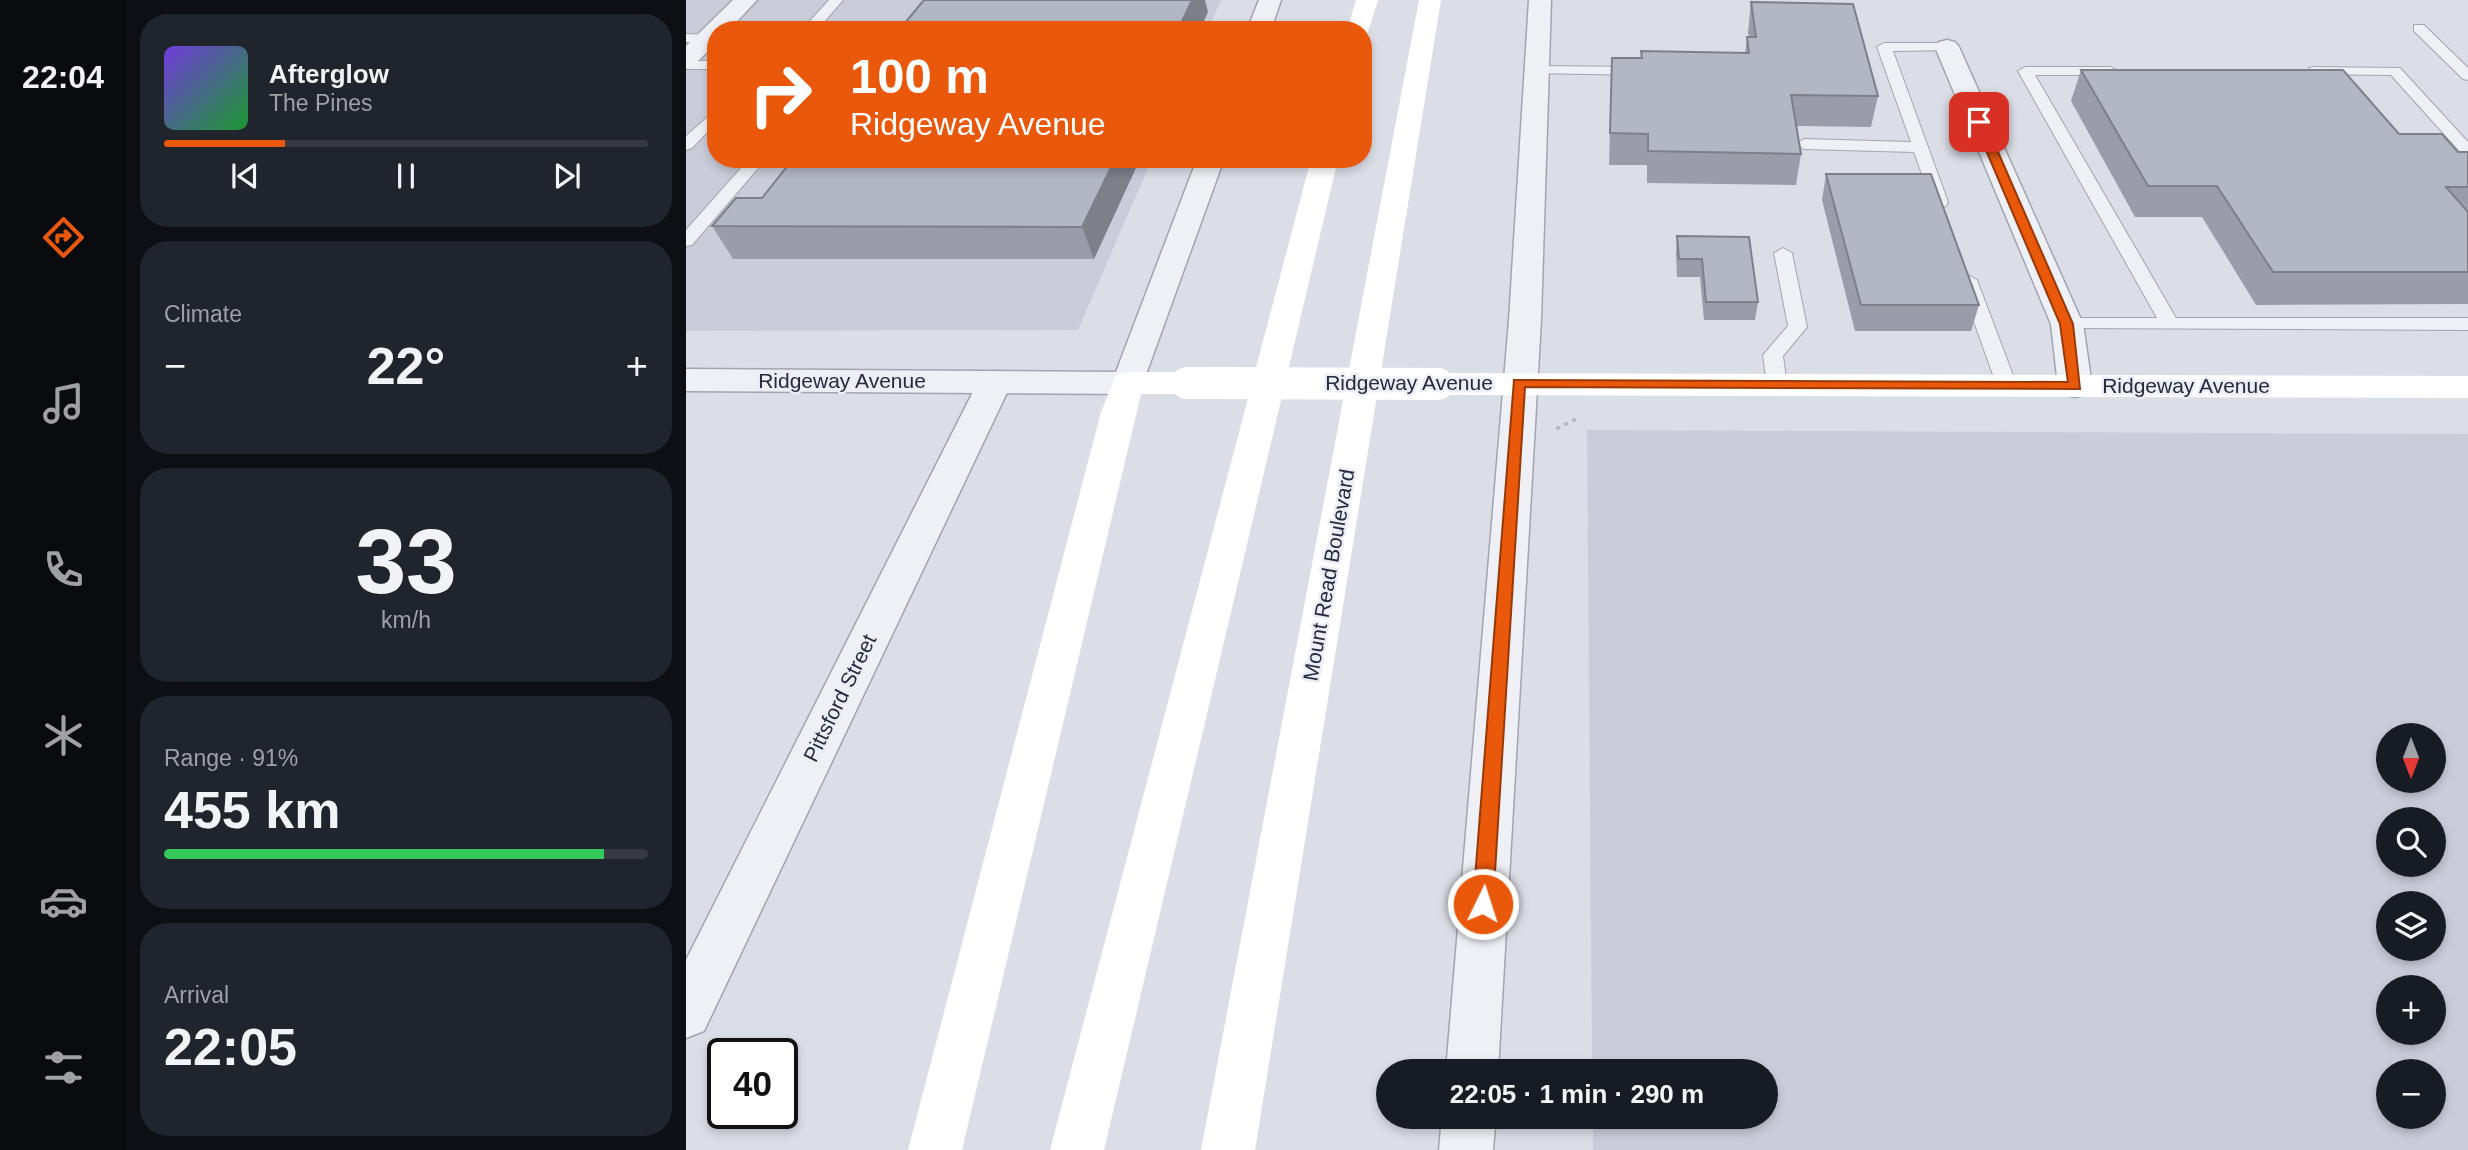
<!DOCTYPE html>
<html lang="en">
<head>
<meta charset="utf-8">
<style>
	body { margin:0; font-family:Helvetica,sans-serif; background:#20242c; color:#f1f3f6; height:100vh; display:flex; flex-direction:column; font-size:26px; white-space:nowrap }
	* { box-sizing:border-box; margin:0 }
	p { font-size:23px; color:#9ea1a6 }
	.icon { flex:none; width:38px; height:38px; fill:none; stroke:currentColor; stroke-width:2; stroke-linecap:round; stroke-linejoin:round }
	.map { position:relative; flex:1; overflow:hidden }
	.sheet { display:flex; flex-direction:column; gap:14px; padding:14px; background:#0d0f14; width:560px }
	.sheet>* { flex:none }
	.hud { position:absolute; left:21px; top:21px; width:665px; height:147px; border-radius:28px; box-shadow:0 4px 10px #0003; background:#ea580c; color:#fff; overflow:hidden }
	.needle { width:46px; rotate:180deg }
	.fabs { position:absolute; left:1690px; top:723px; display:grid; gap:14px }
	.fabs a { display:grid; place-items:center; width:70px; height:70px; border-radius:50%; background:#171b24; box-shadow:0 4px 10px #0003; font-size:35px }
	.speed { position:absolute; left:21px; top:1038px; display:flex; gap:14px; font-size:35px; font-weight:700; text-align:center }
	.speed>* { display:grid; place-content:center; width:91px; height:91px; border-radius:50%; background:#171b24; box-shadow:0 4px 10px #0003; line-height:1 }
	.speed .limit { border:4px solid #111; border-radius:10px; background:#fff; color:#111 }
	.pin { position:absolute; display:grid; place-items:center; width:60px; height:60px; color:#fff; margin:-30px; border-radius:14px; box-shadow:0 4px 10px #0006 }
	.me { position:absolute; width:77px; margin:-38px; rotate:4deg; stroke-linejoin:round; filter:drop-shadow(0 0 5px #0008) }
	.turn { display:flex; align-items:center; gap:24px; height:147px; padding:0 28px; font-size:32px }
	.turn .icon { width:91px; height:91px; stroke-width:2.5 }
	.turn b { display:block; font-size:49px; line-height:60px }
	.big { font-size:52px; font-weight:700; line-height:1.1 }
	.sheet .widget { flex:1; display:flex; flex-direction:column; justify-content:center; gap:10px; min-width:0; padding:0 24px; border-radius:28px; background:#20242c }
	.sheet .dial { align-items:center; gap:0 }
	.dial b { font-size:91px; line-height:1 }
	.song { display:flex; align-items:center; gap:21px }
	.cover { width:84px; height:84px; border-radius:10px; background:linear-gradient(135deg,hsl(260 70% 55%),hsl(130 70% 35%)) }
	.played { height:7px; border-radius:4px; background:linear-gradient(90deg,#ea580c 25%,#363941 25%) }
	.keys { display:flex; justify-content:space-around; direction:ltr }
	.heat { display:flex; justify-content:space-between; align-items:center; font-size:38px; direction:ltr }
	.charge { height:10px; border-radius:5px; background:linear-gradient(90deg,#34c759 91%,#363941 0) }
	.trip { position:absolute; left:690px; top:1059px; width:402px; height:70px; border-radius:35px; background:#171b24; box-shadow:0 4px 10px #0003; font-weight:700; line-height:70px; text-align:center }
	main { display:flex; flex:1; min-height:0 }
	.dock { display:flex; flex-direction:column; width:126px; justify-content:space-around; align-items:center; background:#090b0e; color:#9ea1a6 }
	.dock .icon { width:49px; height:49px }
	.dock .selected { color:#ea580c }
	.dock b { font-size:32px; color:#f1f3f6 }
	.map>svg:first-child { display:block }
	.built { fill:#cacdd9; fill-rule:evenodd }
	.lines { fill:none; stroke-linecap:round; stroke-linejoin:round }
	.service-casing { stroke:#a1a4b1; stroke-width:2 }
	.minor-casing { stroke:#a1a4b1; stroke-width:3 }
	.tertiary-casing { stroke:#a1a4b1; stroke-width:3 }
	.path { stroke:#b6b9c2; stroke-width:3.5; stroke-dasharray:4.5 4.5; stroke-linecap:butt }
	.service { fill:#eff0f5; fill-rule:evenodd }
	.minor { fill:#eff0f5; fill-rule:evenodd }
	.tertiary { fill:#eff0f5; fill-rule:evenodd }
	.secondary { fill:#fff; fill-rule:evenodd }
	.secondary-bridge { stroke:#fff; stroke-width:32 }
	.wall { fill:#9a9da9 }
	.shaded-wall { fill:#7d8089 }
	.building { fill:#b3b7c4; stroke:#7d8089; stroke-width:2 }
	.route { fill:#ea580c; stroke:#983908; stroke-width:2 }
	.labels { text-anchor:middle; stroke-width:5; stroke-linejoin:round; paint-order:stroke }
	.street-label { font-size:21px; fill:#252a3e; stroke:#ebeef5 }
</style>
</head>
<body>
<main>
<nav class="dock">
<b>22:04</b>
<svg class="icon selected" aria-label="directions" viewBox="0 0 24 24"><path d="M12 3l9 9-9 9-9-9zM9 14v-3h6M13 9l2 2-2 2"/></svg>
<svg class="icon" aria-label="music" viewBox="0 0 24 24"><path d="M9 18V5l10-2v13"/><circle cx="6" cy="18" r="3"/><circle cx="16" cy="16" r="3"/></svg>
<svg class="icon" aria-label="phone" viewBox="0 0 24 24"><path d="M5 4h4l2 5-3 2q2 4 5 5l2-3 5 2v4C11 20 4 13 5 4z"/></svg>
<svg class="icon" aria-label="climate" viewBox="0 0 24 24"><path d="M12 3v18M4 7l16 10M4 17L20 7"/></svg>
<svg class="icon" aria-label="car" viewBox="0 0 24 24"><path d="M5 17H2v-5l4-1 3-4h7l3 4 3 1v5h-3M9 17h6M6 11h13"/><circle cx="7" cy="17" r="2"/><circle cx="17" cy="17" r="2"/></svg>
<svg class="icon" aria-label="filters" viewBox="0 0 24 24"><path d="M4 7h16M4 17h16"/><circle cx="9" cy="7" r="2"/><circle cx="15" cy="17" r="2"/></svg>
</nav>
<section class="sheet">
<div class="widget">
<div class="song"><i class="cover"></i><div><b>Afterglow</b><p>The Pines</p></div></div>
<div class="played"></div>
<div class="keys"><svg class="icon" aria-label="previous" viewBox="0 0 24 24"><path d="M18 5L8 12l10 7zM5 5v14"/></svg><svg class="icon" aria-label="pause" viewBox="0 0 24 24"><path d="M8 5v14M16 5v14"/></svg><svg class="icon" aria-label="next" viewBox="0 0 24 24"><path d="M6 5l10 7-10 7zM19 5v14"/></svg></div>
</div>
<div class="widget"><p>Climate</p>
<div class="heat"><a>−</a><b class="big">22°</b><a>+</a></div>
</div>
<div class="widget dial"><b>33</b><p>km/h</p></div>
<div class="widget"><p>Range · 91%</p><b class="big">455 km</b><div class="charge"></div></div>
<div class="widget"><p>Arrival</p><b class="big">22:05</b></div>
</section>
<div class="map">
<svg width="1782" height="1150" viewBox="0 0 1782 1150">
	<rect width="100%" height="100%" fill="#dcdee7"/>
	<!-- built -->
	<g class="built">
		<path d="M0,0H535L522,30H30V159H466L392,330L0,331Z"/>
		<path d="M901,430L1782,434V1150H907V1117L1080,1116V1071H906ZM1703,735H1748V780H1703ZM1703,819H1748V864H1703ZM1703,903H1748V948H1703ZM1703,987H1748V1032H1703ZM1703,1071H1748V1116H1703Z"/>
	</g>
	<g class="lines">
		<!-- service casing -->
		<g class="service-casing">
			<g id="service">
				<path d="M143,0H157L131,30H116Z"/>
				<path d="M1728,25H1738L1782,68V80L1777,79L1728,31Z"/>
				<path d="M0,34L21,35L28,39L21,43L0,42Z"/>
				<path d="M1261,43L1268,47L1266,50L1207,51L1262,202L1260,206L1254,207L1246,202L1228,152L1118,149L1110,144L1118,139L1225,142L1191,47L1198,43Z"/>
				<rect x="0" y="61" width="30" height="8"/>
				<path d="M850,66L956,67L963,71L956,75L845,73V67Z"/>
				<path d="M1339,67H1425L1432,71L1425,75H1349L1490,318H1782V330L1374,328L1372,324L1381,318H1471L1332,71Z"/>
				<path d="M1628,67L1714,68L1782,142V156L1776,154L1705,75L1623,74V68Z"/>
				<path d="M30,110V123L6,148L0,150V136Z"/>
				<path d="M63,159H80L6,245L0,246V230Z"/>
				<path d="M1097,248L1106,253L1121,327L1097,356L1101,385L1091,391L1081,385L1077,355L1102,326L1088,253Z"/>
				<path d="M1282,275L1291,280L1331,386L1328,391L1321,392L1311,386L1273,280Z"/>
			</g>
		</g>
		<!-- minor casing -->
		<g class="minor-casing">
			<g id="minor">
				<path d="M47,0H71L43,30H30V43L9,64L0,66V46Z"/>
				<path d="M1261,40L1269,42L1273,47L1397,324L1406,386L1401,394L1389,397L1377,394L1372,386L1365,324L1249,47L1253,42Z"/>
				<path d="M309,371L321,374L326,382L18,1031L0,1038V960L292,382L297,374Z"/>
			</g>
		</g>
		<!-- tertiary casing -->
		<g class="tertiary-casing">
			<g id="tertiary">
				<path d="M573,0H595L585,30H561Z"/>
				<path d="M843,0H865L855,320L812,1071H760L823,320Z"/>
				<path d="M511,159H538L454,391L442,394L0,391V369L430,372Z"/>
				<path d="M756,1116H810L807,1150H753Z"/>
			</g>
		</g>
		<!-- path -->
		<path class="path" d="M870,429L890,419"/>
		<!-- service -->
		<use href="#service" class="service"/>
		<!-- minor -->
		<use href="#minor" class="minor"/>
		<!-- tertiary -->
		<use href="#tertiary" class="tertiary"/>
		<!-- secondary -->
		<g class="secondary">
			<path d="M670,0H692L681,35L677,36V30H661Z"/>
			<path d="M733,0H755L569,1150H515Z"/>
			<path d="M625,159H652L418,1150H364Z"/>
			<path d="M442,372H501L513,375L518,383L513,391L501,394H455L276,1150H222L415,412L430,375Z"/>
			<path d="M752,373L1782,376V398L752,395L740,392L735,384L740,376Z"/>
		</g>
		<!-- secondary-bridge -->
		<path class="secondary-bridge" d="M501,383L752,384"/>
	</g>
	<!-- wall -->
	<g class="wall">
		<path d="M1065,2L1192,96L1185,127L1111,126L1115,154L1110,185L961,183V165H923L926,58H955L1059,53L1061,37H1063L1062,32Z"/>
		<path d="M1395,70L1713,134L1772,152H1782V304L1570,305L1516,217H1449L1385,101Z"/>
		<path d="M454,159L408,259H47L26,226L76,198Z"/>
		<path d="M1140,174L1293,305L1285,331H1169L1136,200Z"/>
		<path d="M991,236L1072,302L1069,320H1018L1014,277H991L990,254Z"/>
	</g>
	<!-- shaded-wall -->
	<g class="shaded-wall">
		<path d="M506,0H519L522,12L514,30H492Z"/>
		<path d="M429,159H454L408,259L396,227Z"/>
	</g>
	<!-- building -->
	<g class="building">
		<path d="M238,0H506L492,30H213Z"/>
		<path d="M1065,2L1167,4L1192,96L1105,95L1115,154L962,151V134L924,133L926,58H956L955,51L1063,53L1061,37H1070Z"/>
		<path d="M1395,70H1657L1713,134H1756L1772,152H1782V187H1760L1782,212V272H1587L1531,186H1462Z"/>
		<path d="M107,159H429L396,227L26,226L50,198H76Z"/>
		<path d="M1140,174H1245L1293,305H1175Z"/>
		<path d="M991,236L1063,237L1072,302H1020L1016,259H993Z"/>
	</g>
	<!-- route -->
	<path class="route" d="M1293,119L1299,122L1387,324L1394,389L839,387L807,904L804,910L797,913L790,910L787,904L828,380L1382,382L1374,324L1288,122Z"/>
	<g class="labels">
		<!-- street labels -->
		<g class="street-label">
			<text x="156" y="388">Ridgeway Avenue</text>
			<text x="723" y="390">Ridgeway Avenue</text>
			<text x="1500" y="393">Ridgeway Avenue</text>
			<text transform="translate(643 575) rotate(-80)" y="7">Mount Read Boulevard</text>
			<text transform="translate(154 698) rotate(-64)" y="7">Pittsford Street</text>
		</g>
	</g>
</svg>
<div class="fabs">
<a><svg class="needle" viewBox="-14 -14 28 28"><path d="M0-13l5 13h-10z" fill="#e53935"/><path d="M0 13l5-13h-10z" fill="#9ea1a6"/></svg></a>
<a><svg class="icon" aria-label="search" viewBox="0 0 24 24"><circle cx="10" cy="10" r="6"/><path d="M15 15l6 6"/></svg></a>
<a><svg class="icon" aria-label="layers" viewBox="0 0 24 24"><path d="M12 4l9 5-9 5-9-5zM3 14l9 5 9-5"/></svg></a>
<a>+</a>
<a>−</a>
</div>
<div class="speed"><div class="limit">40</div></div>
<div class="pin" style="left:1293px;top:122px;background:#d93025"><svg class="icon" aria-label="arrive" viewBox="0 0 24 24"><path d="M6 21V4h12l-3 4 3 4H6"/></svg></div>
<svg class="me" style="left:797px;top:904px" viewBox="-20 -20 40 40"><circle r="17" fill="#ea580c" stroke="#fff" stroke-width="3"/><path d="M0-11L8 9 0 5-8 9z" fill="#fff"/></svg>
<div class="trip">22:05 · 1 min · 290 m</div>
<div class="hud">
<div class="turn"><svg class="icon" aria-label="right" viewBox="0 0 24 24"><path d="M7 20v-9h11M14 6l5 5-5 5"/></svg><div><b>100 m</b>Ridgeway Avenue</div></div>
</div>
</div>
</main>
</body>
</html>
